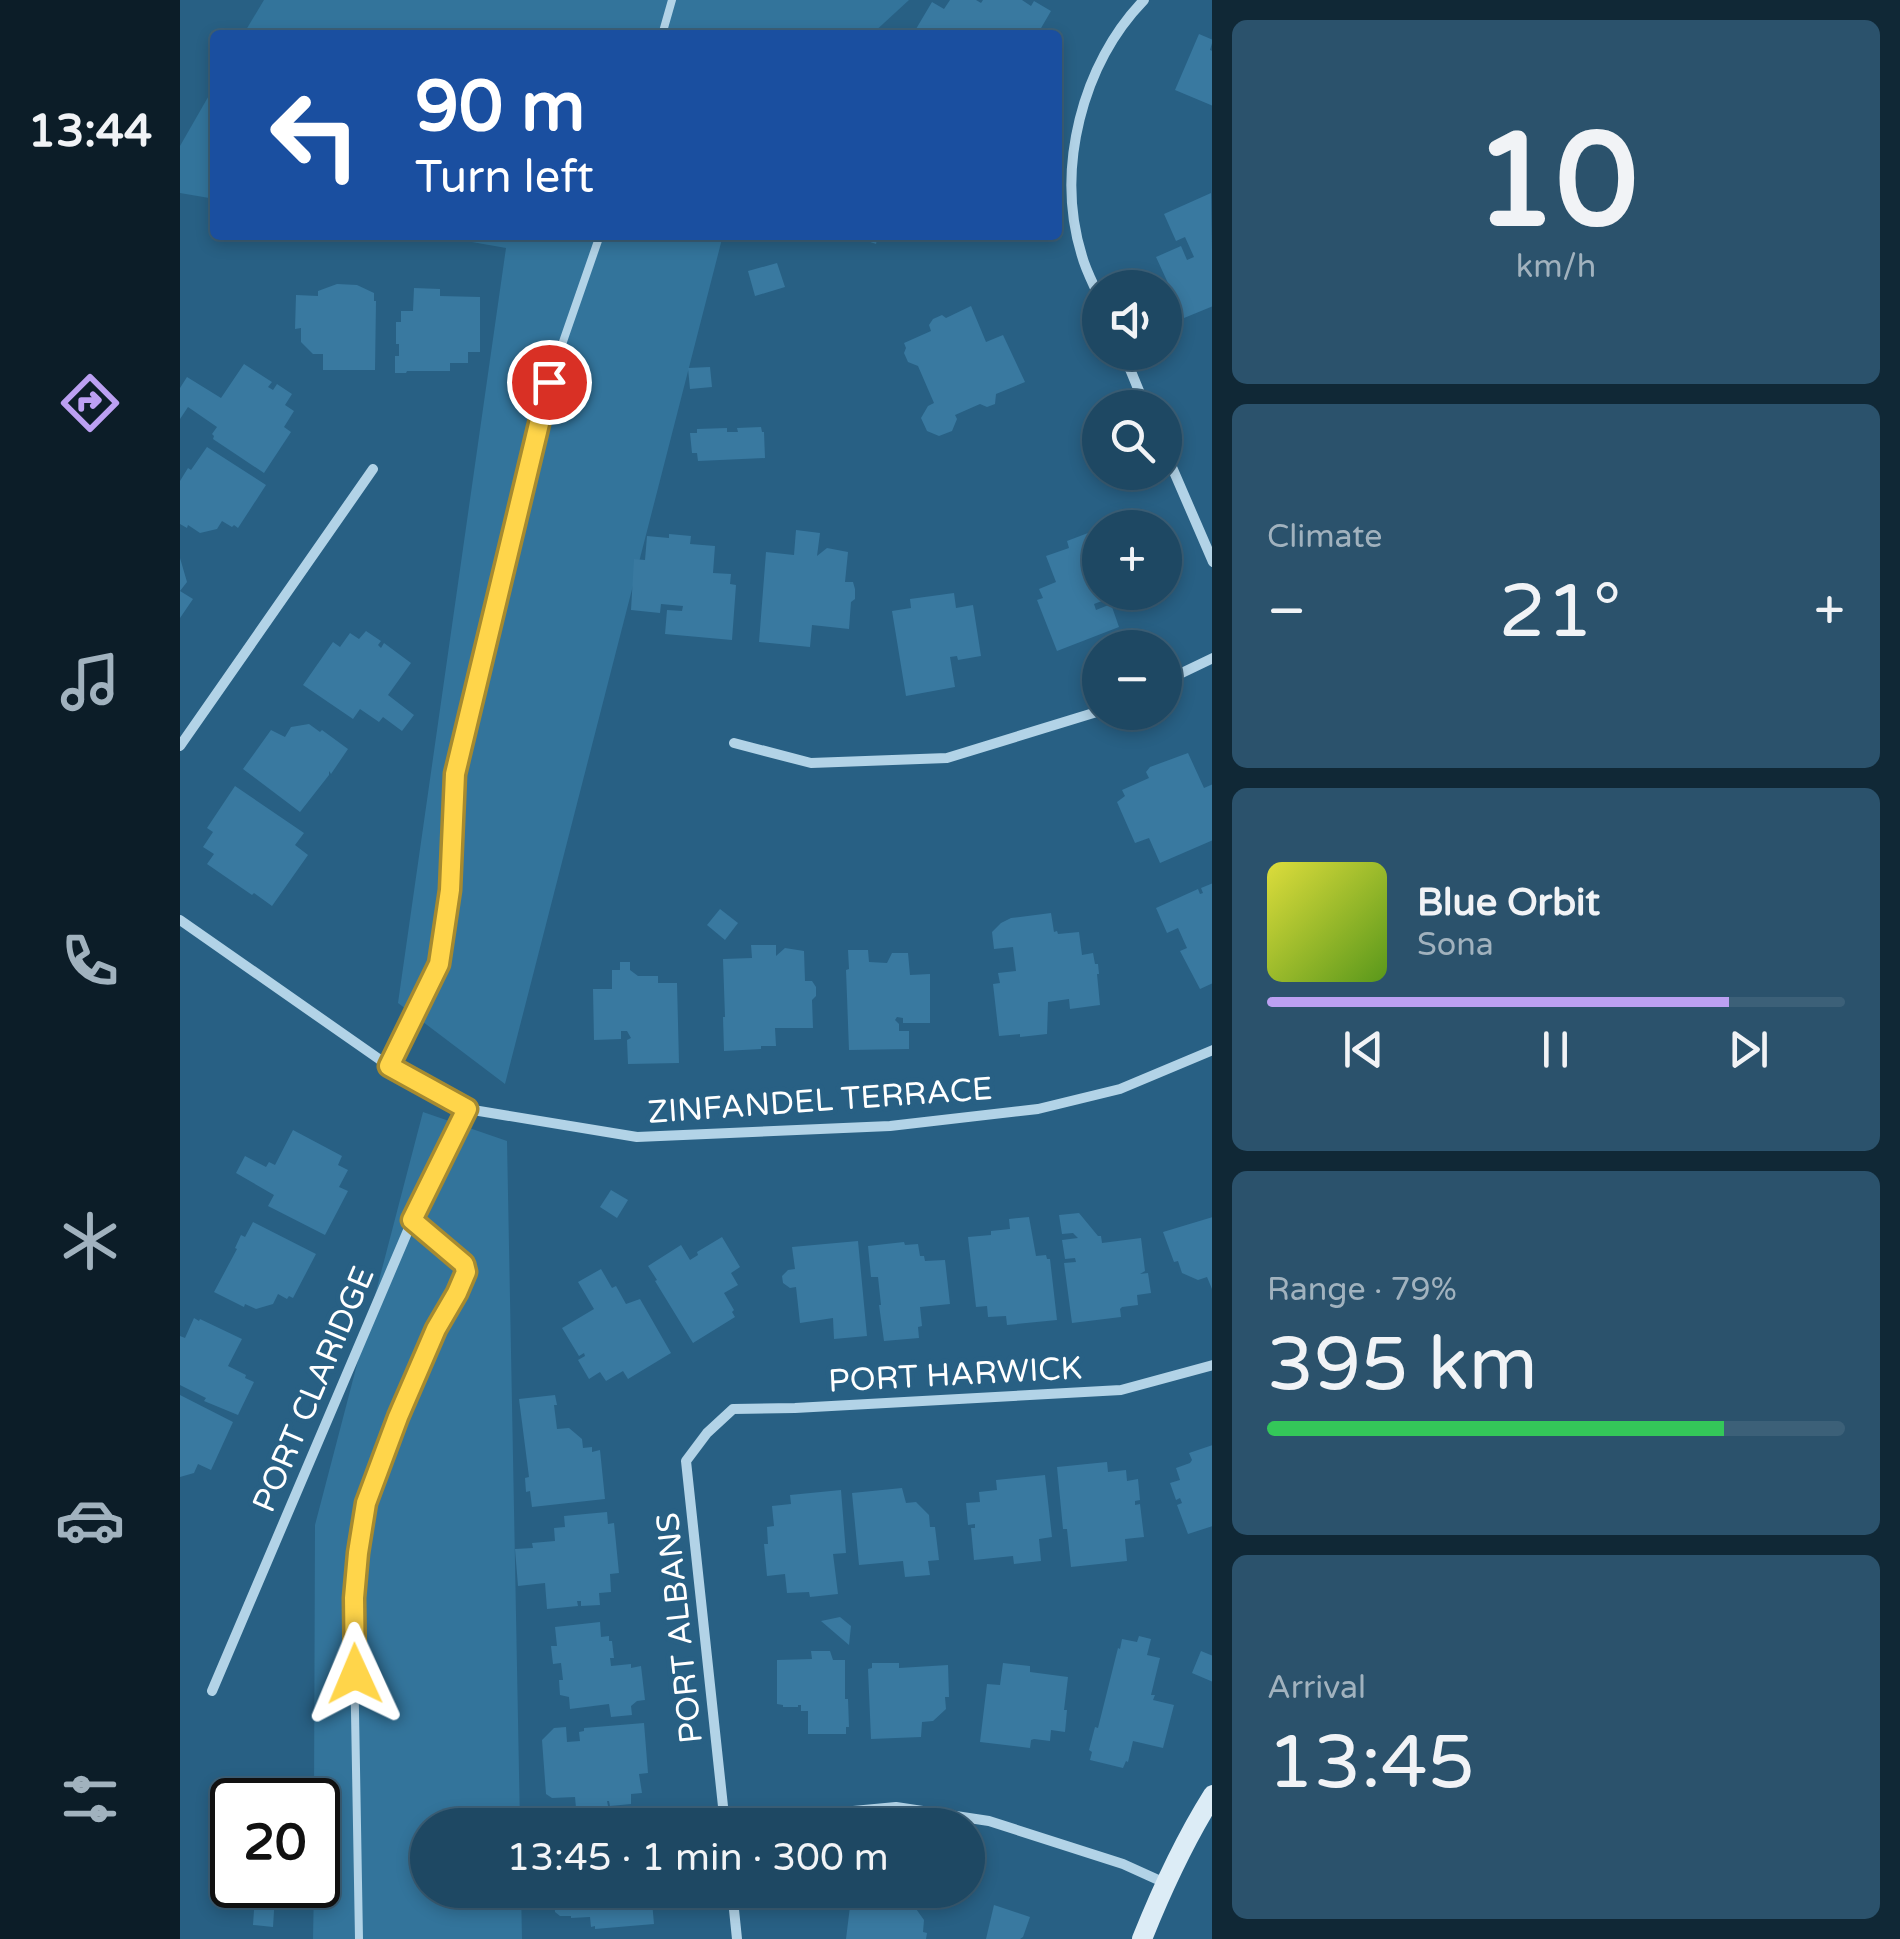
<!DOCTYPE html>
<html lang="en">
<head>
<meta charset="utf-8">
<style>
	body { margin:0; font-family:"Varela Round",sans-serif; background:#2b526c; color:#f1f3f6; height:100vh; display:flex; flex-direction:column; font-size:38px; white-space:nowrap }
	* { box-sizing:border-box; margin:0 }
	p { font-size:32px; color:#a1b2be }
	.icon { flex:none; width:55px; height:55px; fill:none; stroke:currentColor; stroke-width:2; stroke-linecap:round; stroke-linejoin:round }
	.map { position:relative; flex:1; overflow:hidden }
	.sheet { display:flex; flex-direction:column; gap:20px; padding:20px; background:#102836; width:688px }
	.sheet>* { flex:none }
	.guide { position:absolute; left:30px; top:30px; width:852px; height:210px; border-radius:10px; box-shadow:0 5px 15px #0003,0 0 0 2px #3c6078; background:#1a4fa0; color:#fff; overflow:hidden }
	.fabs { position:absolute; left:902px; top:270px; display:grid; gap:20px }
	.fabs a { display:grid; place-items:center; width:100px; height:100px; border-radius:50%; background:#1e4863; box-shadow:0 5px 15px #0003,0 0 0 2px #3c6078; font-size:50px }
	.speed { position:absolute; left:30px; top:1778px; display:flex; gap:20px; font-size:50px; font-weight:700; text-align:center }
	.speed>* { display:grid; place-content:center; width:130px; height:130px; border-radius:50%; background:#1e4863; box-shadow:0 5px 15px #0003,0 0 0 2px #3c6078; line-height:1 }
	.speed .limit { border:5px solid #111; border-radius:15px; background:#fff; color:#111 }
	.pin { position:absolute; display:grid; place-items:center; width:85px; height:85px; color:#fff; margin:-42px; border:5px solid #fff; border-radius:50%; box-shadow:0 2px 10px #0007 }
	.me { position:absolute; width:110px; margin:-55px; rotate:359deg; stroke-linejoin:round; filter:drop-shadow(0 0 8px #0008) }
	.turn { display:flex; align-items:center; gap:35px; height:210px; padding:0 40px; font-size:45px }
	.turn .icon { width:130px; height:130px; stroke-width:2.5 }
	.turn b { display:block; font-size:70px; line-height:85px }
	.big { font-size:75px; font-weight:600; line-height:1.1 }
	.sheet .card { flex:1; display:flex; flex-direction:column; justify-content:center; gap:15px; min-width:0; padding:0 35px; border-radius:15px; background:#2b526c }
	.sheet .dial { align-items:center; gap:0 }
	.dial b { font-size:130px; line-height:1 }
	.song { display:flex; align-items:center; gap:30px }
	.cover { width:120px; height:120px; border-radius:15px; background:linear-gradient(135deg,hsl(60 70% 55%),hsl(90 70% 35%)) }
	.played { height:10px; border-radius:5px; background:linear-gradient(90deg,#bca0f2 80%,#3c6078 80%) }
	.keys { display:flex; justify-content:space-around; direction:ltr }
	.heat { display:flex; justify-content:space-between; align-items:center; font-size:55px; direction:ltr }
	.charge { height:15px; border-radius:8px; background:linear-gradient(90deg,#34c759 79%,#3c6078 0) }
	.trip { position:absolute; left:230px; top:1808px; width:575px; height:100px; border-radius:50px; background:#1e4863; box-shadow:0 5px 15px #0003,0 0 0 2px #3c6078; font-weight:600; line-height:100px; text-align:center }
	main { display:flex; flex:1; min-height:0 }
	.tabs { display:flex; flex-direction:column; width:180px; justify-content:space-around; align-items:center; background:#0c1d28; color:#a1b2be }
	.tabs .icon { width:70px; height:70px }
	.tabs .on { color:#bca0f2 }
	.tabs b { font-size:45px; color:#f1f3f6 }
	.map>svg:first-child { display:block }
	.green { fill:#33749b }
	.building { fill:#3979a0 }
	.lines { fill:none; stroke-linecap:round; stroke-linejoin:round }
	.lane { stroke:#b2d3e7; stroke-width:8 }
	.street { stroke:#b2d3e7; stroke-width:10 }
	.secondary { stroke:#dcecf6; stroke-width:20 }
	.route-casing { stroke:#a68a30; stroke-width:25 }
	.route { stroke:#ffd54a; stroke-width:18 }
	.labels { text-anchor:middle; stroke-width:10; stroke-linejoin:round; paint-order:stroke }
	.street-label { font-size:32px; fill:#fff; stroke:#286084 }
</style>
</head>
<body>
<main>
<nav class="tabs">
<b>13:44</b>
<svg class="icon on" aria-label="directions" viewBox="0 0 24 24"><path d="M12 3l9 9-9 9-9-9zM9 14v-3h6M13 9l2 2-2 2"/></svg>
<svg class="icon" aria-label="music" viewBox="0 0 24 24"><path d="M9 18V5l10-2v13"/><circle cx="6" cy="18" r="3"/><circle cx="16" cy="16" r="3"/></svg>
<svg class="icon" aria-label="phone" viewBox="0 0 24 24"><path d="M5 4h4l2 5-3 2q2 4 5 5l2-3 5 2v4C11 20 4 13 5 4z"/></svg>
<svg class="icon" aria-label="climate" viewBox="0 0 24 24"><path d="M12 3v18M4 7l16 10M4 17L20 7"/></svg>
<svg class="icon" aria-label="car" viewBox="0 0 24 24"><path d="M5 17H2v-5l4-1 3-4h7l3 4 3 1v5h-3M9 17h6M6 11h13"/><circle cx="7" cy="17" r="2"/><circle cx="17" cy="17" r="2"/></svg>
<svg class="icon" aria-label="filters" viewBox="0 0 24 24"><path d="M4 7h16M4 17h16"/><circle cx="9" cy="7" r="2"/><circle cx="15" cy="17" r="2"/></svg>
</nav>
<div class="map">
<svg width="1033" height="1939" viewBox="0 0 1033 1939">
	<rect width="100%" height="100%" fill="#286084"/>
	<!-- green -->
	<g class="green">
		<path d="M84,0H729L691,35H63Z"/>
		<path d="M35,85V199L0,193V146Z"/>
		<path d="M252,235H543L325,1084L218,1003L326,248Z"/>
		<path d="M243,1112L327,1141L340,1825H248V1890H341L342,1939H133L134,1885H138V1800H134L135,1525Z"/>
	</g>
	<!-- building -->
	<g class="building">
		<path d="M770,0H796L801,3L803,0H842L851,6L854,1L871,11L857,35H745L736,29L752,2L764,9Z"/>
		<path d="M1019,34L1033,40L1030,50L1033,51V106L995,90Z"/>
		<path d="M1031,193L1033,306L1004,318L976,257L1001,246L1007,260L1014,257L1005,237L996,241L984,214Z"/>
		<path d="M670,235H698L696,244Z"/>
		<path d="M597,263L605,287L575,296L568,271Z"/>
		<path d="M157,284L177,285L194,293V301H196L195,370H143V354H133L121,342V328L115,329L116,295L138,296V291Z"/>
		<path d="M234,288L260,289V296L300,297V352H288V363H270V371H227L226,373H215V356H219V344H216V322H221V311H233Z"/>
		<path d="M791,306L806,342L823,335L845,382L816,394L815,404L807,407L800,404L775,415L777,419L772,431L759,436L747,431L741,418L748,406L754,403L738,366L728,362L724,353L726,348L724,343L751,331L749,325L753,319L762,315L766,318Z"/>
		<path d="M64,364L92,382L88,387L93,390L97,384L112,394L105,405L114,411L104,427L111,432L84,473L33,439L34,436L32,434L37,427L8,407L0,419V388L7,377L41,398Z"/>
		<path d="M530,367L532,387L510,389L508,368Z"/>
		<path d="M581,427L582,432H584L585,458L518,461L517,453H512L510,433H517V429L547,428V432H558L557,428Z"/>
		<path d="M27,447L86,485L58,528L54,525L52,527L42,521L37,529L20,533L8,525L7,528L0,524V481L8,468L11,470Z"/>
		<path d="M616,530L640,533L637,556L647,548L668,552L665,582H673L675,589V599L671,602L669,629L632,625L630,647L579,642L586,552L614,555Z"/>
		<path d="M920,532V592L966,593L938,603L935,596L914,604L916,610L931,604L939,627L877,651L857,600L863,598L859,589L876,582L866,556L889,548L887,541L908,533L909,536Z"/>
		<path d="M489,534L511,536L510,544L535,546L533,573L551,574L550,584L556,585L552,640L485,634L487,610L502,611L503,606L481,604L480,613L451,610L454,559L465,560L467,536L489,538Z"/>
		<path d="M0,558L7,582L0,591L13,599L0,618Z"/>
		<path d="M774,593L776,608L793,605L801,656L778,660L777,656L770,657L775,687L726,696L712,611L731,608L730,599Z"/>
		<path d="M186,631L201,641L198,645L201,648L204,643L231,663L208,695L234,715L222,731L203,717L199,722L180,709L173,719L123,685L153,642L160,647L170,633L179,639Z"/>
		<path d="M129,724L140,732L142,730L168,749L151,774L149,771V775L120,812L63,769L91,730L105,737L111,727Z"/>
		<path d="M1008,753L1024,788L1033,784V840L980,863L969,838L955,843L937,802L945,796L942,790L969,778L966,772L970,767Z"/>
		<path d="M55,786L124,833L115,845L128,855L92,906L74,893L72,895L27,864L34,854L23,847L33,832L27,828Z"/>
		<path d="M1033,883V983L1020,989L1000,951L1007,948L998,928L987,933L976,908L1018,889L1020,894L1023,893L1021,888Z"/>
		<path d="M540,909L558,923L545,940L527,925Z"/>
		<path d="M871,913L874,932L877,931L878,934L899,932L902,955L913,953L915,964H918L919,974H917L920,1005L890,1009L889,999L868,1002L867,1034L840,1037V1034L819,1036L813,984L820,983L818,973L836,971L833,947L814,949L812,932L821,923L831,918Z"/>
		<path d="M571,945H596V956L605,948L624,951L625,981H632L636,987V996L632,1000L633,1028H595L596,1046H581V1049L544,1051L543,1017H545L543,959L572,958Z"/>
		<path d="M668,950H688L689,962L707,963L712,953H728L730,975L750,974V1023H723V1018L717,1017L715,1020L719,1024V1031H729V1049L669,1050L666,970L669,969Z"/>
		<path d="M440,962H450V970L458,976H478V983H497L499,1063L448,1064L447,1040L451,1038L447,1031H441V1039L414,1040L413,989H432V970H440Z"/>
		<path d="M113,1130L162,1156L158,1165L168,1170L159,1187L168,1191L145,1235L88,1206L94,1195L56,1173L65,1156L86,1167L89,1162L95,1165Z"/>
		<path d="M431,1190L448,1200L437,1218L420,1207Z"/>
		<path d="M899,1213L918,1236H921L922,1243L961,1238L965,1271L960,1274L968,1273L971,1293L957,1295L958,1305L942,1307L940,1309L941,1317L892,1323L884,1263L896,1262L895,1258L885,1259L882,1240L898,1238L893,1233L882,1234L879,1215Z"/>
		<path d="M849,1217L856,1256L866,1255L867,1259H870L877,1320L827,1325L826,1316L808,1317L807,1306L796,1307L788,1237L811,1235V1231L830,1229L829,1219Z"/>
		<path d="M1033,1217V1289H1032L1027,1277L1018,1280L1002,1273L998,1261L994,1262L983,1232Z"/>
		<path d="M73,1222L136,1254L113,1298L109,1296L107,1299L98,1294L93,1304L76,1309L65,1304L64,1307L34,1292L57,1249L55,1248L61,1235L65,1237Z"/>
		<path d="M542,1237L560,1267L551,1273L558,1285L544,1293L554,1310L552,1312L555,1317L513,1343L475,1281L477,1280L468,1266L501,1245L510,1260L518,1255L517,1252Z"/>
		<path d="M678,1241L687,1336L654,1339L653,1318L620,1323L616,1287L610,1288L603,1283L602,1276L608,1270L615,1269L612,1247Z"/>
		<path d="M724,1242L725,1245L738,1244L740,1256H744L745,1261L765,1260L770,1304L740,1307L742,1326L738,1327L739,1338L704,1341L699,1305H701L698,1277H691L688,1246Z"/>
		<path d="M421,1269L432,1288L436,1286L446,1304L460,1299L491,1353L448,1379L443,1371L426,1381L420,1372L409,1379L398,1360L405,1356L404,1353L399,1356L382,1328L414,1309L398,1282Z"/>
		<path d="M14,1318L19,1321L20,1319L62,1339L48,1366L66,1375L65,1378L74,1382L58,1415L24,1401L26,1398L0,1385V1336L5,1338Z"/>
		<path d="M0,1395L53,1422L31,1470L18,1464L14,1473L0,1477Z"/>
		<path d="M375,1395L377,1405H374L377,1429L389,1428L402,1439L403,1448L412,1447V1452L420,1450L425,1499L352,1507L350,1491L346,1492L345,1478L349,1477L339,1399Z"/>
		<path d="M1033,1445V1526L1008,1534L997,1505L1002,1503L1000,1498L996,1500L990,1483L1000,1480L996,1468L1010,1463L1012,1460L1009,1453Z"/>
		<path d="M927,1462L928,1472L946,1470L947,1481L958,1479L960,1500L955,1501V1505L960,1504L964,1537L945,1539L947,1561L891,1567L887,1529H883L877,1467Z"/>
		<path d="M865,1475L872,1537L859,1539L861,1561L834,1564L833,1556L794,1560L791,1528H795V1524L788,1525L786,1503L800,1502L799,1492L817,1490L816,1480Z"/>
		<path d="M722,1488L726,1503L736,1502L749,1515L750,1527H755L759,1560L748,1561L750,1575L725,1577L723,1561L679,1565L672,1493Z"/>
		<path d="M661,1490L666,1553L653,1554L658,1594L630,1597L629,1592L607,1593L605,1574L587,1576L584,1544H588L587,1527L594,1526L592,1506L611,1504L610,1495Z"/>
		<path d="M427,1512L428,1524L434,1523L439,1573L430,1574L431,1592L419,1593L420,1605L401,1606V1601H397L398,1606L367,1609L365,1583L338,1586L335,1549L353,1548L352,1543L375,1541L374,1528L385,1527L384,1516Z"/>
		<path d="M660,1617L671,1626L669,1645L641,1621Z"/>
		<path d="M420,1622L421,1637L429,1636V1641H432L434,1658H430L431,1666L451,1664V1668L461,1666L465,1700L457,1701L451,1706L452,1715L431,1717L429,1704L390,1709L389,1697L380,1695L379,1680H383L381,1663L373,1664L371,1646H377L375,1627Z"/>
		<path d="M959,1636L971,1639L967,1655L980,1658L971,1695H975L973,1700L994,1705L983,1748L953,1741L948,1762L946,1761L943,1768L910,1760L912,1752L909,1750L915,1727L918,1728L938,1648L940,1649L942,1639L957,1642Z"/>
		<path d="M631,1651H650L653,1660H665V1699H668L669,1727H666V1734H628V1711H621V1705H618V1707H603V1705L597,1704V1660L632,1659Z"/>
		<path d="M1021,1651L1033,1656V1682L1012,1673Z"/>
		<path d="M692,1663H719V1668L768,1665L769,1697H765L766,1709L753,1721L742,1722L741,1737L691,1739L688,1669L692,1668Z"/>
		<path d="M823,1663L850,1666V1672L888,1677L884,1710H887L885,1732L871,1730L870,1741L854,1739L851,1740L850,1748L800,1742L807,1684L820,1685Z"/>
		<path d="M464,1723L468,1773L459,1774L462,1793L451,1794V1804L430,1806L429,1801H427L428,1806L396,1808L395,1797L372,1798L366,1794L362,1740L374,1728L386,1727L387,1742L400,1741L399,1732L404,1731V1728Z"/>
		<path d="M47,1820H52V1885L33,1884L34,1853H39V1849L34,1848L35,1831L46,1832Z"/>
		<path d="M71,1885H98V1896L95,1895L93,1927L73,1925L75,1895H71Z"/>
		<path d="M373,1890H471L474,1924L415,1929V1926L411,1927L410,1917L391,1918V1916H380L375,1912Z"/>
		<path d="M672,1890H723V1893H726L725,1905L734,1906L744,1920L743,1932L747,1933L746,1939H666Z"/>
		<path d="M814,1905L850,1917L843,1937L840,1939H806Z"/>
	</g>
	<g class="lines">
		<!-- lane -->
		<g class="lane">
			<path d="M482,35L492,0"/>
			<path d="M209,1066L259,964L270,890L275,774L369,382L420,235"/>
			<path d="M179,1939L173,1598L177,1553L186,1503L217,1417L256,1329L277,1293L286,1272L284,1264L232,1221"/>
		</g>
		<!-- street -->
		<g class="street">
			<path d="M920,299C914,285 906,271 902,256C875,169 902,64 964,0"/>
			<path d="M943,352L966,408"/>
			<path d="M985,451L1033,562"/>
			<path d="M985,681L1033,658"/>
			<path d="M554,743L631,763L767,758L920,711"/>
			<path d="M0,746L193,469"/>
			<path d="M0,920L209,1066L287,1109L457,1137L710,1126L858,1109L940,1089L1033,1050"/>
			<path d="M32,1691L232,1221L287,1109"/>
			<path d="M545,1823L716,1807L809,1821L943,1864L985,1883"/>
			<path d="M545,1825L506,1461L527,1433L553,1409L615,1408L941,1390L1033,1365"/>
			<path d="M552,1890L557,1939"/>
		</g>
		<!-- secondary -->
		<path class="secondary" d="M962,1939C982,1889 1004,1841 1033,1795"/>
	</g>
	<g class="lines">
		<!-- route casing -->
		<g class="route-casing">
			<path id="route" d="M175,1674L174,1598L178,1553L186,1503L218,1417L256,1329L277,1293L286,1272L284,1264L232,1220L287,1109L209,1066L259,964L270,890L275,774L369,382"/>
		</g>
		<!-- route -->
		<use href="#route" class="route"/>
	</g>
	<g class="labels">
		<!-- street labels -->
		<g class="street-label">
			<text transform="translate(640 1100) rotate(-4)" y="11">ZINFANDEL TERRACE</text>
			<text transform="translate(775 1374) rotate(-3)" y="11">PORT HARWICK</text>
			<text transform="translate(133 1389) rotate(-67)" y="11">PORT CLARIDGE</text>
			<text transform="translate(499 1628) rotate(-96)" y="11">PORT ALBANS</text>
		</g>
	</g>
</svg>
<div class="fabs">
<a><svg class="icon" aria-label="sound" viewBox="0 0 24 24"><path d="M4 9h4l5-4v14l-5-4H4zM17 9q2 3 0 6"/></svg></a>
<a><svg class="icon" aria-label="search" viewBox="0 0 24 24"><circle cx="10" cy="10" r="6"/><path d="M15 15l6 6"/></svg></a>
<a>+</a>
<a>−</a>
</div>
<div class="speed"><div class="limit">20</div></div>
<div class="pin" style="left:369px;top:382px;background:#d93025"><svg class="icon" aria-label="arrive" viewBox="0 0 24 24"><path d="M6 21V4h12l-3 4 3 4H6"/></svg></div>
<svg class="me" style="left:175px;top:1674px" viewBox="-20 -20 40 40"><path d="M0-17L14 15 0 8-14 15z" fill="#ffd54a" stroke="#fff" stroke-width="4"/></svg>
<div class="trip">13:45 · 1 min · 300 m</div>
<div class="guide">
<div class="turn"><svg class="icon" aria-label="left" viewBox="0 0 24 24"><path d="M17 20v-9H6M10 6l-5 5 5 5"/></svg><div><b>90 m</b>Turn left</div></div>
</div>
</div>
<section class="sheet">
<div class="card dial"><b>10</b><p>km/h</p></div>
<div class="card"><p>Climate</p>
<div class="heat"><a>−</a><b class="big">21°</b><a>+</a></div>
</div>
<div class="card">
<div class="song"><i class="cover"></i><div><b>Blue Orbit</b><p>Sona</p></div></div>
<div class="played"></div>
<div class="keys"><svg class="icon" aria-label="previous" viewBox="0 0 24 24"><path d="M18 5L8 12l10 7zM5 5v14"/></svg><svg class="icon" aria-label="pause" viewBox="0 0 24 24"><path d="M8 5v14M16 5v14"/></svg><svg class="icon" aria-label="next" viewBox="0 0 24 24"><path d="M6 5l10 7-10 7zM19 5v14"/></svg></div>
</div>
<div class="card"><p>Range · 79%</p><b class="big">395 km</b><div class="charge"></div></div>
<div class="card"><p>Arrival</p><b class="big">13:45</b></div>
</section>
</main>
</body>
</html>
